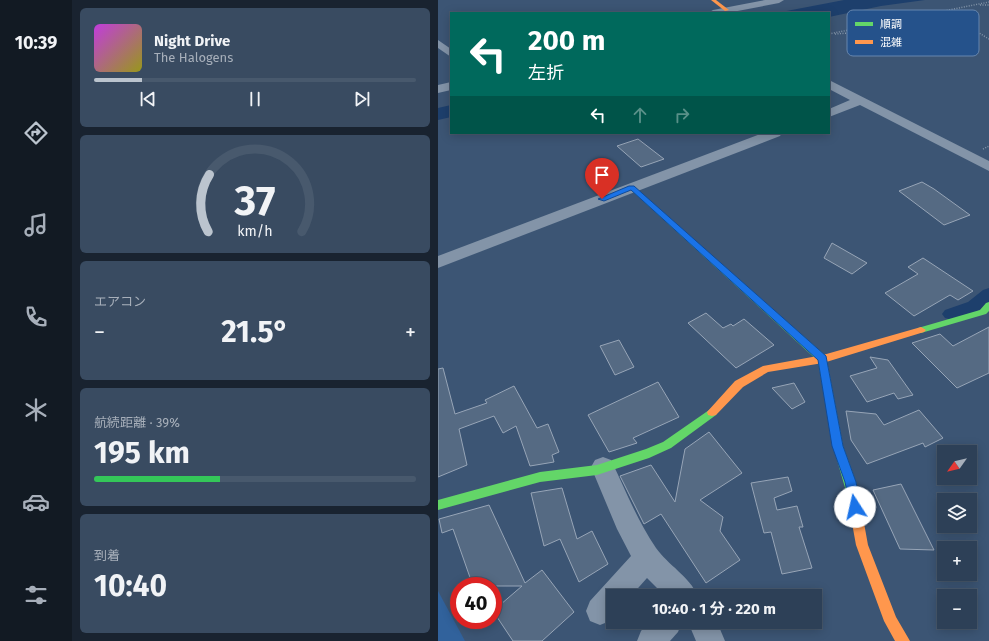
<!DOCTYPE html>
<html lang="ja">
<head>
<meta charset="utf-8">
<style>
	body { margin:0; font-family:"Fira Sans","Noto Sans JP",sans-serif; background:#394b61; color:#f1f3f6; height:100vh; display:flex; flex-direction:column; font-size:15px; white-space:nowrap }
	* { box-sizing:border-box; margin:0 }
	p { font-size:13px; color:#a7afba }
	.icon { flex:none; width:22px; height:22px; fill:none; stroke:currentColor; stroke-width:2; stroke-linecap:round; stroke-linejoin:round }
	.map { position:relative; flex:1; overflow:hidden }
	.side { display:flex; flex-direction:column; gap:8px; padding:8px; background:#192330; width:366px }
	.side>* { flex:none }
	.banner { position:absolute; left:12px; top:12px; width:380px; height:122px; border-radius:0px; box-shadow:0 2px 10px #0003,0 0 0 1px #48596d; background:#00695c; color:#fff; overflow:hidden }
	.needle { width:26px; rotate:236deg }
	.tools { position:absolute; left:499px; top:445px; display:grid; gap:8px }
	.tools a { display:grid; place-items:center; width:40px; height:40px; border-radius:0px; background:#2d4057; box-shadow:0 2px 10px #0003,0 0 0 1px #48596d; font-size:20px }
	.speed { position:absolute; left:12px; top:577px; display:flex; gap:8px; font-size:20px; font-weight:700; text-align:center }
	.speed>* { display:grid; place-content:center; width:52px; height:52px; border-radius:50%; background:#2d4057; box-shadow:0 2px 10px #0003,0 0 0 1px #48596d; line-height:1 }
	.speed .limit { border:6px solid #d22; background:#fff; color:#111 }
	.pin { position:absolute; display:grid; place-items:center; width:34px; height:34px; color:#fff; margin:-41px -17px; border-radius:50% 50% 50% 0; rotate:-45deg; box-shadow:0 0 4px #0007 }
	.pin .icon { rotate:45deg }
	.me { position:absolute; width:44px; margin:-22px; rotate:350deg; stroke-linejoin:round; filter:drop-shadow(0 0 3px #0008) }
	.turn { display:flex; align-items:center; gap:14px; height:84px; padding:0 12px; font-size:18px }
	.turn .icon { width:52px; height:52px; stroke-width:2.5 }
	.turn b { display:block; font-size:28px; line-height:34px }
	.lanes { display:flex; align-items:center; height:38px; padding:0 12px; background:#0003; justify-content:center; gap:20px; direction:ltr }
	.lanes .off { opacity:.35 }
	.big { font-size:30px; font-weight:700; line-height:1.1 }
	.side .card { flex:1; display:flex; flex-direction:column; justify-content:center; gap:6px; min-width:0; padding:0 14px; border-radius:6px; background:#394b61 }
	.side .dial { align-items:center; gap:0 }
	.dial svg { height:104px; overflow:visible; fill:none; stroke:#48596d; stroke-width:7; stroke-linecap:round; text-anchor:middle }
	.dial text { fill:#f1f3f6; stroke:none }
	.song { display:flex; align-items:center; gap:12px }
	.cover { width:48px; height:48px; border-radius:6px; background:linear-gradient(135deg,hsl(290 70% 55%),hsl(60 70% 35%)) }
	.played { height:4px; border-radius:2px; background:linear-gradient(90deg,#bbc4ce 15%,#48596d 15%) }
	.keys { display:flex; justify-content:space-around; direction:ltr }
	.heat { display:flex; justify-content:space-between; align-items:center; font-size:22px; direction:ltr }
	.charge { height:6px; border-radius:3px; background:linear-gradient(90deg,#34c759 39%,#48596d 0) }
	.trip { position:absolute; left:168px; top:589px; width:216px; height:40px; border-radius:0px; background:#2d4057; box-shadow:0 2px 10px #0003,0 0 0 1px #48596d; font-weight:700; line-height:40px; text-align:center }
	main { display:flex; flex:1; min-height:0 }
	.tabs { display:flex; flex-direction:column; width:72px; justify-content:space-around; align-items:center; background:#121a23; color:#a7afba }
	.tabs .icon { width:28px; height:28px }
	.tabs .on { color:#bbc4ce }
	.tabs b { font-size:18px; color:#f1f3f6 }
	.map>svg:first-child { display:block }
	.green { fill:#31629c }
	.water { fill:#1d3f6c }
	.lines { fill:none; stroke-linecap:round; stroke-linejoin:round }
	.canal { fill:#1d3f6c; fill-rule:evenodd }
	.river { fill:#1d3f6c; fill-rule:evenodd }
	.building { fill:#556a83; stroke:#97a5b7 }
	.path { stroke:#8394a8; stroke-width:1.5; stroke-dasharray:1 1.5; stroke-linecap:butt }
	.street { fill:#8394a8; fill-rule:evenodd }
	.fast { fill:#63d668; fill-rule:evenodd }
	.slow { fill:#ff974d; fill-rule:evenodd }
	.route { fill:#1a73e8; stroke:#114b97 }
	.key { fill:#25528b; stroke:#6686ae; stroke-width:1 }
	.key-label { font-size:11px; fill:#fff }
</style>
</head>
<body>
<main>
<nav class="tabs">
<b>10:39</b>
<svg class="icon on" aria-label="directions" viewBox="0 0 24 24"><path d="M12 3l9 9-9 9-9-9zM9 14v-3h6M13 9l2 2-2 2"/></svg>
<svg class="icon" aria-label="music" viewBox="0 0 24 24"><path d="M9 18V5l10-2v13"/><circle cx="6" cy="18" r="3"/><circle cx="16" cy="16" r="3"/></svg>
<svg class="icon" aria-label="phone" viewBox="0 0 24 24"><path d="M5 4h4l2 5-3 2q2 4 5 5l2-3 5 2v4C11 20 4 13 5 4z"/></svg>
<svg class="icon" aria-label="climate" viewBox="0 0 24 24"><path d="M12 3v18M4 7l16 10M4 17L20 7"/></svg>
<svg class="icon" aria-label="car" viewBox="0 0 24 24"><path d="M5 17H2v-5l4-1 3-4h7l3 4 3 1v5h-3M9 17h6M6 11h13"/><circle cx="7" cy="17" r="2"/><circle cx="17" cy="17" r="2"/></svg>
<svg class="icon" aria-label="filters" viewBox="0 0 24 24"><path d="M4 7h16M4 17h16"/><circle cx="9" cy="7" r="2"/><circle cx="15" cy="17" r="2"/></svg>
</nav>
<section class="side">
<div class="card">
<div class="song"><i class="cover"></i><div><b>Night Drive</b><p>The Halogens</p></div></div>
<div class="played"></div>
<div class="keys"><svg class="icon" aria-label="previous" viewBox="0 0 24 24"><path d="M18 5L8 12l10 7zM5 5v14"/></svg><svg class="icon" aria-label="pause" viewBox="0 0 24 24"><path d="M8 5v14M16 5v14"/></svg><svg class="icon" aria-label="next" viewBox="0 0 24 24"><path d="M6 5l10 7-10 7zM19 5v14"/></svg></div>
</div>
<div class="card dial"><svg viewBox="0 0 100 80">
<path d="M14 69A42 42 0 1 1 86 69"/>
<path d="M14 69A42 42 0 0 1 15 25" stroke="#bbc4ce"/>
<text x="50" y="56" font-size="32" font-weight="700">37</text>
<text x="50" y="72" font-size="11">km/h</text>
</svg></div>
<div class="card"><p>エアコン</p>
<div class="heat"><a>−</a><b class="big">21.5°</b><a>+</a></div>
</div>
<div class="card"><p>航続距離 · 39%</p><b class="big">195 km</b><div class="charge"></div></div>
<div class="card"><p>到着</p><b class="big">10:40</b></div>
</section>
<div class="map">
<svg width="551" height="641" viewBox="0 0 551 641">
	<rect width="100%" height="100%" fill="#3c5574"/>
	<!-- green -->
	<path class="green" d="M0,591L27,641H0Z"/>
	<!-- water -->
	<path class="water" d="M406,0H487L443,6L391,17V13H338Z"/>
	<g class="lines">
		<!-- canal -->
		<path class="canal" d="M551,288V303C540,312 521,323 507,318L504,314L507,310L530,302L545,290Z"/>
		<!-- river -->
		<path class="river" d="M13,105V117L0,120V108Z"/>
	</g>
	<!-- building -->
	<g class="building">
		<path d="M200,139L226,159L203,167L179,146Z"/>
		<path d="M484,182L496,189L532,215L506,225L461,191Z"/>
		<path d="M394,243L429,263L414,274L386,258Z"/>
		<path d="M485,258L535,291L520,300L512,295L476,316L447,293L480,274L470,267Z"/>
		<path d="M268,313L285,328L293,324L295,326L306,319L336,345L298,368L250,323Z"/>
		<path d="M551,327V373L519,388L474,343L502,334L515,346Z"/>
		<path d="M181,340L196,367L177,375L162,346Z"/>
		<path d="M432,357L450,360L475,395L460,399L456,393L429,402L412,376L439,368Z"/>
		<path d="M5,368L17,414L49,403L47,400L76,386L99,428L110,424L121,452L114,455L116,462L92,466L78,426L65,433L56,416L21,429L29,465L0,477V369Z"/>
		<path d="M220,382L241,417L195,438L199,443L171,452L150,415Z"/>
		<path d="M356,383L367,402L354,409L334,388Z"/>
		<path d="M481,410L505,438L487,447L485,443L429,464L413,440L408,411L438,414L446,425Z"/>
		<path d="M271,432L304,473L262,500L285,517L282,531L302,560L268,583L223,514L206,524L182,476L213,465L237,502L247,449Z"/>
		<path d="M350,477L354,491L336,498L339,510L359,506L365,527H361L374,568L344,574L333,532L326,533L313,483Z"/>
		<path d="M463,484L496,550L462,549L435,490Z"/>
		<path d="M124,488L139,539L154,531L170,564L141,582L122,539L106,546L93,493Z"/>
		<path d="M51,505L87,583L104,570L136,612L104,641H75L55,611L84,586H35L15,529L4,533L1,519Z"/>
	</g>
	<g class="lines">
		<!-- path -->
		<g class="path">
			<path d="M542,5H551"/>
			<path d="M391,34L551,2"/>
			<path d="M397,34L450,30L541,33L551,39"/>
			<path d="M545,149L551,146"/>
		</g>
		<!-- street -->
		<g class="street">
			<path d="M327,0H346L341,3L289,13H270L275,10Z"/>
			<path d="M0,40L13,49V57L0,48Z"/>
			<path d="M391,80L551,161V171L422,105L391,117V109L412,100L391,89Z"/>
			<path d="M13,82V90L0,93V85Z"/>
			<path d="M325,133H344L342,136L0,268V256Z"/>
			<path d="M165,457L173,460C187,489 199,520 218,548C230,565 251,576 260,596H227L209,578L193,596H175V617L172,621L162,625L152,621L148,611L152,601L193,556L179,529L153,467L157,460Z"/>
			<path d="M211,622H244L240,632L232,641H199L203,631Z"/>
			<path d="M250,622H279L287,641H258Z"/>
		</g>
		<!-- fast -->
		<g class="fast">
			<path d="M194,186L196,187L388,356L405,446L418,482L422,501L420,505L416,506L412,505L395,446L380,361L192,189L190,188Z"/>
			<path d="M551,302V311L548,314L483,333L478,330L480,328L542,310L548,303Z"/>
			<path d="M274,408L278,409L279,412L278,415L233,448L211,458L159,475L102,482L0,510V500L102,472L159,465L208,449L225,442Z"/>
		</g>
		<!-- slow -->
		<g class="slow">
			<path d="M273,0H278L291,10L287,11Z"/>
			<path d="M483,327L488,330L486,332L385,363L330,372L305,387L278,415L274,416L270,415L269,412L297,381L325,366L385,355Z"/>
			<path d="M416,496L420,497L422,501L430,545L458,617L472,641H457L446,621L418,545L410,501L412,497Z"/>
		</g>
	</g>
	<!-- route -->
	<path class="route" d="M191,186H196L388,356L405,446L418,482L423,507L421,511L417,512L413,511L407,482L394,446L380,360L193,190L166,201L160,199Z"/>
	<!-- legend -->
	<rect x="409" y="10" width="132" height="46" rx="6" class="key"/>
	<rect x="417" y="22" width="18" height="4" fill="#63d668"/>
	<rect x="417" y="40" width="18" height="4" fill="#ff974d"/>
	<g class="key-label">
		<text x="442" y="28">順調</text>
		<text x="442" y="46">混雑</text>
	</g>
</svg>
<div class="tools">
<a><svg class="needle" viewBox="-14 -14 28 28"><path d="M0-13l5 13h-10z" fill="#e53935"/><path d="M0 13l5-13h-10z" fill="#a7afba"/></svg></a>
<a><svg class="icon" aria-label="layers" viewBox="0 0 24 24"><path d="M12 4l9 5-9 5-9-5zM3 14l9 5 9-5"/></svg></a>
<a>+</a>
<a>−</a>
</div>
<div class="speed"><div class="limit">40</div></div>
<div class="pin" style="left:164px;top:199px;background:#d93025"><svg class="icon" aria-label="arrive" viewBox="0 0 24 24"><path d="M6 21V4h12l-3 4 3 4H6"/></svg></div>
<svg class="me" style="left:417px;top:507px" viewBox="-20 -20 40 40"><circle r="19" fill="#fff"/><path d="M0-13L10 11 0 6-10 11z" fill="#1a73e8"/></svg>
<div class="trip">10:40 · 1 分 · 220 m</div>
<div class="banner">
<div class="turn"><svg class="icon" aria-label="left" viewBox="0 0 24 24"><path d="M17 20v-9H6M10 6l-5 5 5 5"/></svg><div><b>200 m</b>左折</div></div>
<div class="lanes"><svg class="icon" aria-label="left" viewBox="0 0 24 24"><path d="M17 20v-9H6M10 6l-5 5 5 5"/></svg><svg class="icon off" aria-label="ahead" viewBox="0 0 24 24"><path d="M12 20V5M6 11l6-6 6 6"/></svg><svg class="icon off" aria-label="right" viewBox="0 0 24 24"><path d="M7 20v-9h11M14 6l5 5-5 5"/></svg></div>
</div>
</div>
</main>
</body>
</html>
